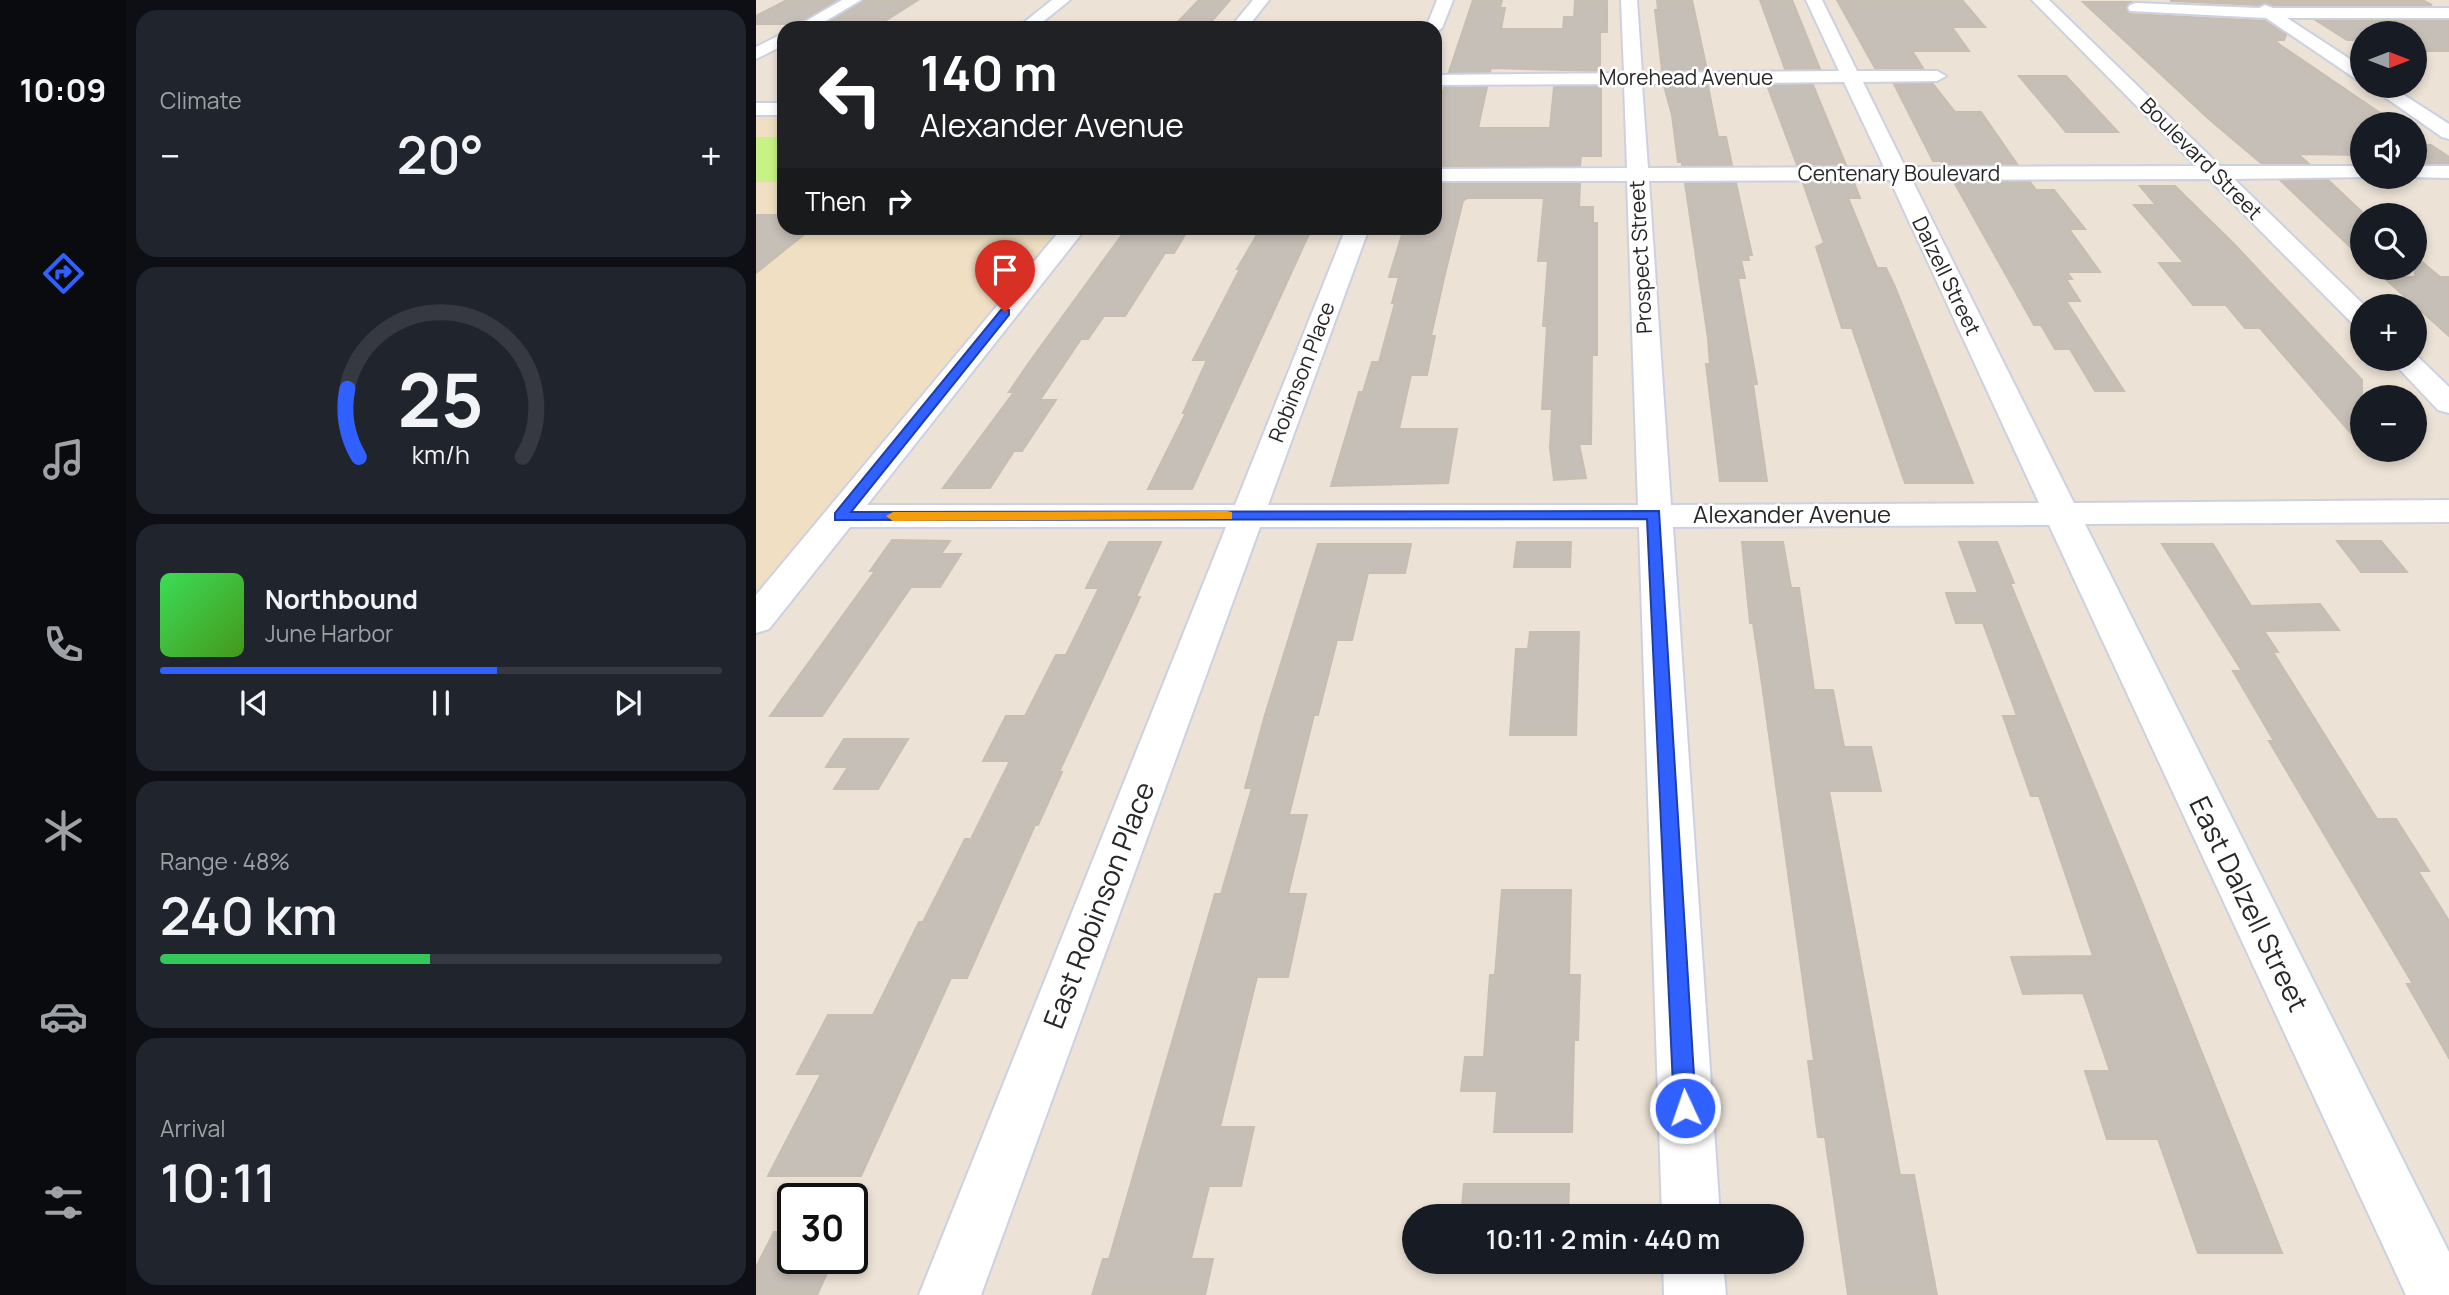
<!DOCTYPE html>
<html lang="en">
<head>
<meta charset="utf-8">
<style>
	body { margin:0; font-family:Manrope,sans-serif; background:#20242c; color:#f1f3f6; height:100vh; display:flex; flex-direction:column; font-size:26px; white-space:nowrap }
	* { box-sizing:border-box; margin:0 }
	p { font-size:23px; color:#9ea1a6 }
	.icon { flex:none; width:38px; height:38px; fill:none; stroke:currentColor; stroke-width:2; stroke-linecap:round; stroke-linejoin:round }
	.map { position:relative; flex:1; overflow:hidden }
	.details { display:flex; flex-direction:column; gap:10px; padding:10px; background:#0d0f14; width:630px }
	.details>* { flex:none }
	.banner { position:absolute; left:21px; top:21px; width:665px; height:214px; border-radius:21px; box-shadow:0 4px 10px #0003; background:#202124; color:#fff; overflow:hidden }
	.needle { width:46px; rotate:90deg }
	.tools { position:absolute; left:1594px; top:21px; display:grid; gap:14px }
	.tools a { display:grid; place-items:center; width:77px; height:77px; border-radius:50%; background:#171b24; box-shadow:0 4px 10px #0003; font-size:35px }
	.speed { position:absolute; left:21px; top:1183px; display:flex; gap:14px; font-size:35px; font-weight:700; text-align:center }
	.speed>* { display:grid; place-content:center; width:91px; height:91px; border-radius:50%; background:#171b24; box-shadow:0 4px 10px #0003; line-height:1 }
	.speed .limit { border:4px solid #111; border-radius:10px; background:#fff; color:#111 }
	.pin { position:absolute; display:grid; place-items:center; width:60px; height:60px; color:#fff; margin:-72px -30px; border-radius:50% 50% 50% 0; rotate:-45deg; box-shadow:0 0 7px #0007 }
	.pin .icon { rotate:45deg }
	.me { position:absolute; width:77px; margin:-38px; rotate:357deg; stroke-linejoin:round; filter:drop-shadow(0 0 5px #0008) }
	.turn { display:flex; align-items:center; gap:24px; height:147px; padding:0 28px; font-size:32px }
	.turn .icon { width:91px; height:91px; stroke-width:2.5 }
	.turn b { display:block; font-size:49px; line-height:60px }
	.then { display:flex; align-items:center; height:66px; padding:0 28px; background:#0003; gap:14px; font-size:26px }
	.big { font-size:52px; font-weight:600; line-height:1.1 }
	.details .widget { flex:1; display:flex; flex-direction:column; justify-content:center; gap:10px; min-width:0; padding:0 24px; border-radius:21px; background:#20242c }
	.details .dial { align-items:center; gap:0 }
	.dial svg { height:182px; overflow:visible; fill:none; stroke:#363941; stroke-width:7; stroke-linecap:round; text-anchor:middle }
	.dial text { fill:#f1f3f6; stroke:none }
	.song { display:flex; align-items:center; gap:21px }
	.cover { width:84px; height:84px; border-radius:10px; background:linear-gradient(135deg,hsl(130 70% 55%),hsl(100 70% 35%)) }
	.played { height:7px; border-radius:4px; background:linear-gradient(90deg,#3060ff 60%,#363941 60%) }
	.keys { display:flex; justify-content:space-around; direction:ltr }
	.heat { display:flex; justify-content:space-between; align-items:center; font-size:38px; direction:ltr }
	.charge { height:10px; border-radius:5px; background:linear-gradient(90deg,#34c759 48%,#363941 0) }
	.trip { position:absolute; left:646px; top:1204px; width:402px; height:70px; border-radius:35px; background:#171b24; box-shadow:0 4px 10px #0003; font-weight:600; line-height:70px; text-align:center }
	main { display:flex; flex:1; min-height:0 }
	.tabs { display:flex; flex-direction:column; width:126px; justify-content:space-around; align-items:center; background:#090b0e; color:#9ea1a6 }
	.tabs .icon { width:49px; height:49px }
	.tabs .current { color:#3060ff }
	.tabs b { font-size:32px; color:#f1f3f6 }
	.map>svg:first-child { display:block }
	.education { fill:#f0dfc3 }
	.pitch { fill:#c9f286 }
	.building { fill:#c6bfb7; stroke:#c7beb0; stroke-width:2 }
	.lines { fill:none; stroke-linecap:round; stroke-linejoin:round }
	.minor-casing { stroke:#ccd1e2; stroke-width:4 }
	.minor { fill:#fff; fill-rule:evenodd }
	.route { fill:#3060ff; stroke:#1f3ea6; stroke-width:2 }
	.slow { fill:#f59e0b }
	.labels { text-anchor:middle; stroke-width:5; stroke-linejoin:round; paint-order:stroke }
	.far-street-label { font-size:21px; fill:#272727; stroke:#fff }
	.street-label { font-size:24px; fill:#272727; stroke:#fff }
	.near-street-label { font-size:28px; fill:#272727; stroke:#fff }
</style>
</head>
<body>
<main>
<nav class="tabs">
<b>10:09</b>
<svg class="icon current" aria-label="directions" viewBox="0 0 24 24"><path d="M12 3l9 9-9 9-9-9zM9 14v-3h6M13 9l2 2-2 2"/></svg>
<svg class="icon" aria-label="music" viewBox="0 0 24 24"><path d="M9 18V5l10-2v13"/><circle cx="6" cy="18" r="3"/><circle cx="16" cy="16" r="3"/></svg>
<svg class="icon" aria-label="phone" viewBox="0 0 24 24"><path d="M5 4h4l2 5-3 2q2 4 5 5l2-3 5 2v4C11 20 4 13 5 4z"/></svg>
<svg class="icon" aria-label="climate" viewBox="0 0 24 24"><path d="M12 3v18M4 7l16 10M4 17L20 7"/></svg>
<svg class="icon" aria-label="car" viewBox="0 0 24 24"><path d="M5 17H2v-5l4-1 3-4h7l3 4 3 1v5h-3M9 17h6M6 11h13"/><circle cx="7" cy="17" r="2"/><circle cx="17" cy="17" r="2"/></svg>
<svg class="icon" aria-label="filters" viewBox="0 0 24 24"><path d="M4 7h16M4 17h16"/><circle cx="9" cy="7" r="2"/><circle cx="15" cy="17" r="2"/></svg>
</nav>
<section class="details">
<div class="widget"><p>Climate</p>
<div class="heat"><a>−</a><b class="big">20°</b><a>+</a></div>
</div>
<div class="widget dial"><svg viewBox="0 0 100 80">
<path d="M14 69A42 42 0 1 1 86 69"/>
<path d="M14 69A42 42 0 0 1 9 39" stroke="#3060ff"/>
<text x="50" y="56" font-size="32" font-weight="700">25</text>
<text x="50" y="72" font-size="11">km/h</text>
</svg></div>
<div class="widget">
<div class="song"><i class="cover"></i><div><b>Northbound</b><p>June Harbor</p></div></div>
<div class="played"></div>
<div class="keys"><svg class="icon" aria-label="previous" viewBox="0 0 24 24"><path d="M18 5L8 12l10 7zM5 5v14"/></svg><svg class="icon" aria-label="pause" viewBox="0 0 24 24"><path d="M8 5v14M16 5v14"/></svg><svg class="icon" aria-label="next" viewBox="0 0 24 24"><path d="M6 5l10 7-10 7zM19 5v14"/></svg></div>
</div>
<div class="widget"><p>Range · 48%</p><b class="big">240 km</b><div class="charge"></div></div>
<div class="widget"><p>Arrival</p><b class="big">10:11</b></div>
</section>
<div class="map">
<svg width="1693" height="1295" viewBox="0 0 1693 1295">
	<rect width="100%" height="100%" fill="#ece2d6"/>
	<!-- education -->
	<path class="education" d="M0,111H28V228H307L0,599Z"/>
	<!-- pitch -->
	<rect class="pitch" x="0" y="137" width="28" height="45"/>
	<!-- building -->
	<g class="building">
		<path d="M31,0H81L40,24H0V16Z"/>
		<path d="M107,0H162L124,24H70Z"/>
		<path d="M443,0H474L450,28H416Z"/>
		<path d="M717,0H746L744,8H749L745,29H807L808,17H818L819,0H851V32H844V71L735,68L734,72H693Z"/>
		<path d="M901,0H936L951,70H906L899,10H902Z"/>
		<path d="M1004,0H1036L1064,69H1029Z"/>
		<path d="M1081,0H1206L1229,27H1196L1213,51H1156L1167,68H1119Z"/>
		<path d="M1422,0H1666L1676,5H1517L1510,3L1502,5L1414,1Z"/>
		<path d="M1327,2H1375L1370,7L1374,14L1509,21L1530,35L1528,40H1519L1524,45L1636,121H1606V155L1542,154L1552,163H1505L1454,120Z"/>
		<path d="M1561,21H1693V51H1659V33H1606V40H1591Z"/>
		<path d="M1263,76H1310L1362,132H1310Z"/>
		<path d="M1138,84H1177L1199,112H1225L1261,164H1187L1185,161H1177Z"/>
		<path d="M1011,85H1057L1090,165H1041Z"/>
		<path d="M908,86H952L962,137H970L976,165H926V162H922L916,115Z"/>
		<path d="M731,87L722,128H794L798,87H845V156H825L824,166H679V118L688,88Z"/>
		<path d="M1659,145H1675L1693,157V163H1659Z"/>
		<path d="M1572,180L1606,212V258L1525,181Z"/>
		<path d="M1198,182H1274L1280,190H1298L1329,229H1313L1344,272H1311L1316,279H1310L1324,301H1310L1368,391H1339L1314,349H1299L1285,325H1278Z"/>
		<path d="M929,183H980L996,255H992L993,260H985L989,278H982L1001,384H997L1011,481H964L950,364H954L952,338Z"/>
		<path d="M1047,183H1098L1104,198H1092L1121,268H1130L1139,287L1217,483H1149L1096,328H1086L1060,247L1068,243Z"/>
		<path d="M679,184H824L823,207H837V223H841V355H836L835,444H823L830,478L798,480L794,448L796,409H786L791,326H787L792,261H782L788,198H711L707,201L688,278L675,336H679L671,375H655L643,429H701L692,483L575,486L603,392H607L616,362H623L639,303H636L643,277H633L648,228H679Z"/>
		<path d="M1384,186H1419L1478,244L1606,380V446L1504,328H1489L1470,305H1437L1403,263H1428L1378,205H1400Z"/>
		<path d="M0,215H28V228H56L0,273Z"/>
		<path d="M371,228H433L418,253H409L369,316H348L332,339H325L284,400H300L266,451H258L234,488H187L258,392H253L272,364Z"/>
		<path d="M505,228H546L543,234H553L436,489H392L430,413H427L451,360H437L484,269H481Z"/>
		<path d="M1659,256L1684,277H1693V336L1627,277H1659Z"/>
		<path d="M136,540L194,541L185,554H205L184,587H155L66,716H14L119,571H114Z"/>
		<path d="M1581,541H1625L1651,572H1605Z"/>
		<path d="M353,542H405L380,597H384L303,772H306L282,825H279L211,978H195L105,1176H12L65,1074H41L72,1015H117L163,922H167L209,839H215L254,761H227L250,716H269L300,655H310L343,588H330Z"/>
		<path d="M761,542H815L814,567H758Z"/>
		<path d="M986,542H1027L1035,588H1043L1058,690H1077L1088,747H1115L1125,791H1073L1144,1175H1158L1181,1295H1092L1069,1137H1062L1052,1061H1058L1005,677L997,623H994Z"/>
		<path d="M1203,542H1241L1258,583H1254L1376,878L1526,1253H1442L1402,1139H1351L1329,1071H1354L1327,993L1267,994L1255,957L1337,956L1283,796H1275L1247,716H1261L1227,623H1200L1190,593H1222Z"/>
		<path d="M562,544H655L649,573H612L596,640H581L562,715H558L533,815H551L532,894H550L532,977H501L464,1127H498L485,1186H453L435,1259H457L449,1295H336L347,1259H353L459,894H465L496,788H489L509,715Z"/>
		<path d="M1406,544H1457L1495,606L1564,604L1583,630L1508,631L1522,652H1517L1621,819H1640L1673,871H1662L1693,921V1058L1651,984H1657L1513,741H1518L1477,671H1486Z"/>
		<path d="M774,632H823L820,735H754L760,649H772Z"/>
		<path d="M88,739H152L122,789H78L92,767H70Z"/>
		<path d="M746,890H815L813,975H824L822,1040H818L816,1132H738L741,1091H705L709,1057H728L734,975H739Z"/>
		<path d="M708,1184H813L812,1216H705Z"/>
		<path d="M18,1232H37V1258H78L61,1295H0V1267Z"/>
	</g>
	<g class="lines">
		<!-- minor casing -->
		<g class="minor-casing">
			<g id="minor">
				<path d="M86,0H105L58,28H38Z"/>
				<path d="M296,0H314L279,28H261Z"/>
				<path d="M497,0H513L491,28H474Z"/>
				<path d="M681,0H697L686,28L679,33V28H670Z"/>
				<path d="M865,0H881L886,73L1083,71L1050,0H1066L1101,71H1181L1190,76L1181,81L1107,82L1149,167L1440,166L1276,0H1293L1464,166H1606V177H1613L1478,179L1609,306H1606V326L1597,324L1453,179L1156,180L1318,503L1693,500V522L1329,524L1693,1252V1295H1650L1293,525L917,527L964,1216H906L883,527H504L225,1295H163L470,527H94L13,629L0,633V595L306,228H330L111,505H479L590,228H613L512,505H882L871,181H679V169L871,168L868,84L679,85V75L868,73ZM1088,82L1128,167L892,168L886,84ZM1134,180L1283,503L915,505L893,181Z"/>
				<path d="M1380,3L1503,8L1509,5L1517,8H1693V18H1531L1606,67V80L1600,79L1510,18L1374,11L1372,8L1374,5Z"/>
				<path d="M28,33V45L0,59V47Z"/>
				<path d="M1613,86H1634L1693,124V139L1686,137Z"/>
				<rect x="0" y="103" width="28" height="12"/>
				<path d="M1659,166H1693V178L1652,177H1659Z"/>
				<path d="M1659,354L1693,387V413L1682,410L1634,359H1659Z"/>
				<path d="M907,1262H967L970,1295H908Z"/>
			</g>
		</g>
		<!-- minor -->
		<use href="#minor" class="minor"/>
	</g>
	<!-- route -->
	<path class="route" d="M249,309L253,310V315L95,512L903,511L940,1108L937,1116L929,1120L921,1116L918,1108L891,519L79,520V513L245,310Z"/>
	<!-- slow -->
	<path class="slow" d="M471,511L476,512V519L137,521L130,516L137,512Z"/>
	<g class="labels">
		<!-- far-street labels -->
		<g class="far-street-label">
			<text x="930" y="85">Morehead Avenue</text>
			<text transform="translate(1445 159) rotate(45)" y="7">Boulevard Street</text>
			<text x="1143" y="181">Centenary Boulevard</text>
			<text transform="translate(885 257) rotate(-93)" y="7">Prospect Street</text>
			<text transform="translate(1190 276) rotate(64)" y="7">Dalzell Street</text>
			<text transform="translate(546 372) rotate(-69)" y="7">Robinson Place</text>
		</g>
		<!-- street labels -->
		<g class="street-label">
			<text x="1036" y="523">Alexander Avenue</text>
		</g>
		<!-- near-street labels -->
		<g class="near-street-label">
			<text transform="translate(1493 904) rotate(64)" y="10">East Dalzell Street</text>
			<text transform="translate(343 905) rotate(-69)" y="10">East Robinson Place</text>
		</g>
	</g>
</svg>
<div class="tools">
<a><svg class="needle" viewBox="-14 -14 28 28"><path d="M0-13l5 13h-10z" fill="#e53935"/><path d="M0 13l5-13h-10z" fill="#9ea1a6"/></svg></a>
<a><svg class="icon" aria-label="sound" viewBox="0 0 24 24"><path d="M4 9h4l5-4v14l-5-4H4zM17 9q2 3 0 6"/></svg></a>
<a><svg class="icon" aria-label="search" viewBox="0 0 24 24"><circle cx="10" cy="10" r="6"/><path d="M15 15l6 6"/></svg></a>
<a>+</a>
<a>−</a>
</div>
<div class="speed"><div class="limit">30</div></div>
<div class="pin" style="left:249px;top:312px;background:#d93025"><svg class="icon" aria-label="arrive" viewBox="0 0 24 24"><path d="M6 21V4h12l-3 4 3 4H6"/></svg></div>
<svg class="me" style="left:929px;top:1108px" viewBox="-20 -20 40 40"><circle r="17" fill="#3060ff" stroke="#fff" stroke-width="3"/><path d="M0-11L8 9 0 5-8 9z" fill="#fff"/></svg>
<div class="trip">10:11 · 2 min · 440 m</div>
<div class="banner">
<div class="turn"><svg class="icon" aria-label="left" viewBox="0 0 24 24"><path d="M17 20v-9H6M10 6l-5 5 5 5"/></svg><div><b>140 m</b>Alexander Avenue</div></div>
<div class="then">Then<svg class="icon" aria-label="right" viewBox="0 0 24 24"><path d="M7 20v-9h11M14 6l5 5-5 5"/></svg></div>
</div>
</div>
</main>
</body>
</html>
